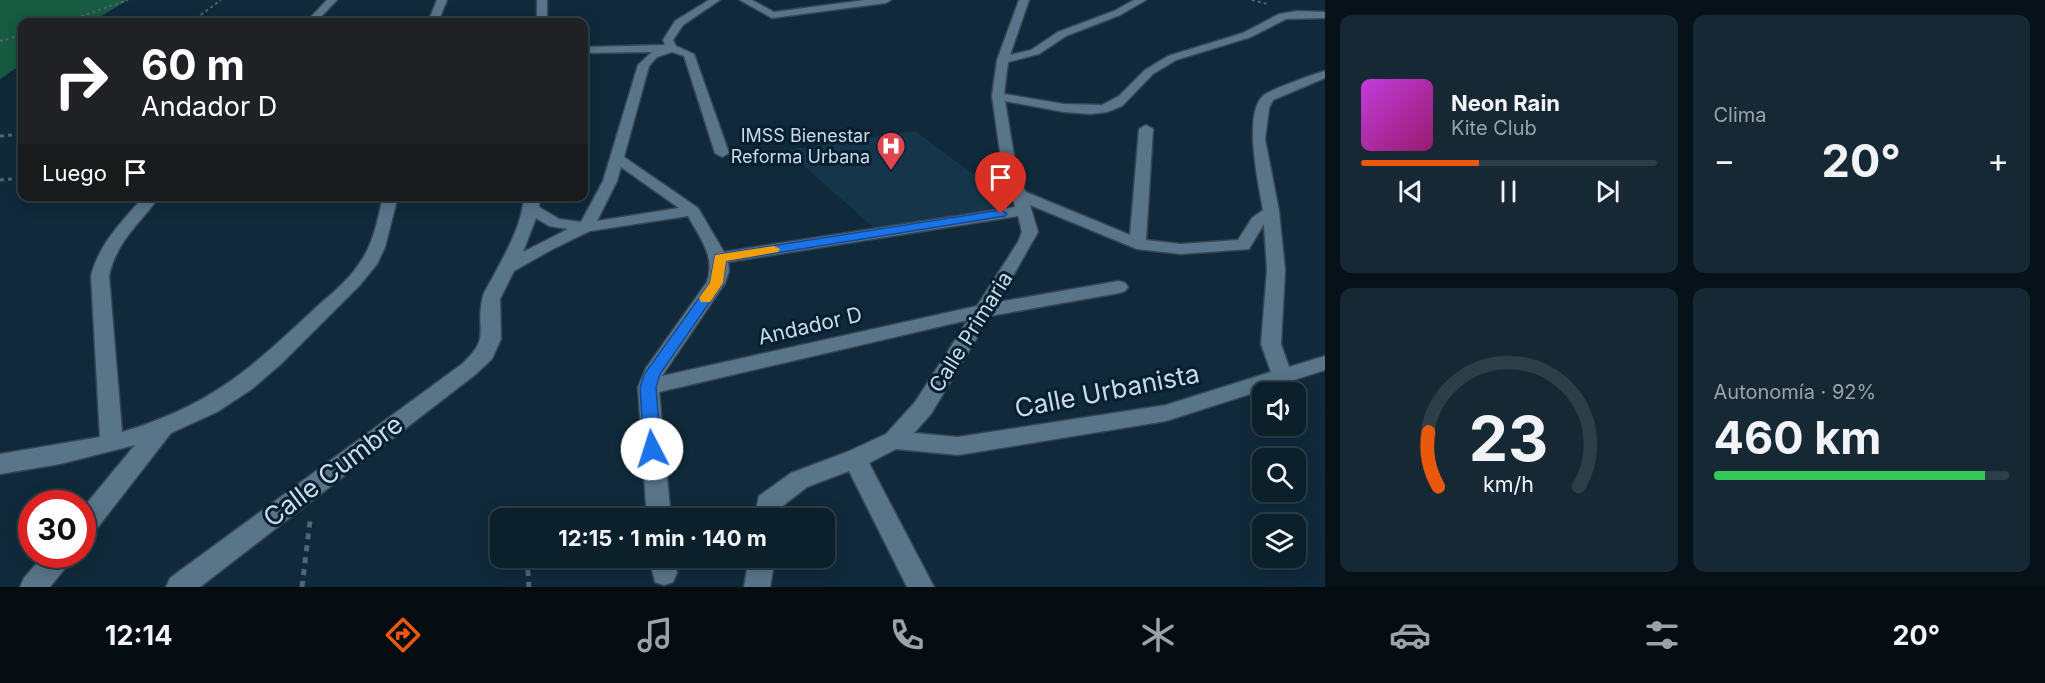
<!DOCTYPE html>
<html lang="es">
<head>
<meta charset="utf-8">
<style>
	body { margin:0; font-family:Inter,sans-serif; background:#152834; color:#f1f3f6; height:100vh; display:flex; flex-direction:column; font-size:22px; white-space:nowrap }
	* { box-sizing:border-box; margin:0 }
	p { font-size:20px; color:#9aa3a9 }
	.icon { flex:none; width:33px; height:33px; fill:none; stroke:currentColor; stroke-width:2; stroke-linecap:round; stroke-linejoin:round }
	.map { position:relative; flex:1; overflow:hidden }
	.panel { display:flex; flex-direction:column; gap:15px; padding:15px; background:#071218; width:720px }
	.panel>* { flex:none }
	.hud { position:absolute; left:18px; top:18px; width:570px; height:183px; border-radius:12px; box-shadow:0 3px 15px #0003,0 0 0 2px #2c3e48; background:#202124; color:#fff; overflow:hidden }
	.tools { position:absolute; left:1252px; top:382px; display:grid; gap:12px }
	.tools a { display:grid; place-items:center; width:54px; height:54px; border-radius:12px; background:#0c202c; box-shadow:0 3px 15px #0003,0 0 0 2px #2c3e48; font-size:30px }
	.speed { position:absolute; left:18px; top:490px; display:flex; gap:12px; font-size:30px; font-weight:700; text-align:center }
	.speed>* { display:grid; place-content:center; width:78px; height:78px; border-radius:50%; background:#0c202c; box-shadow:0 3px 15px #0003,0 0 0 2px #2c3e48; line-height:1 }
	.speed .limit { border:9px solid #d22; background:#fff; color:#111 }
	.pin { position:absolute; display:grid; place-items:center; width:51px; height:51px; color:#fff; margin:-62px -26px; border-radius:50% 50% 50% 0; rotate:-45deg; box-shadow:0 0 6px #0007 }
	.pin .icon { rotate:45deg }
	.me { position:absolute; width:66px; margin:-33px; rotate:355deg; stroke-linejoin:round; filter:drop-shadow(0 0 4px #0008) }
	.turn { display:flex; align-items:center; gap:21px; height:126px; padding:0 24px; font-size:27px }
	.turn .icon { width:78px; height:78px; stroke-width:2.5 }
	.turn b { display:block; font-size:42px; line-height:51px }
	.then { display:flex; align-items:center; height:57px; padding:0 24px; background:#0003; gap:12px; font-size:22px }
	.big { font-size:45px; font-weight:700; line-height:1.1 }
	.panel .widget { flex:1; display:flex; flex-direction:column; justify-content:center; gap:9px; min-width:0; padding:0 21px; border-radius:12px; background:#152834 }
	.panel .dial { align-items:center; gap:0 }
	.dial svg { height:156px; overflow:visible; fill:none; stroke:#2c3e48; stroke-width:7; stroke-linecap:round; text-anchor:middle }
	.dial text { fill:#f1f3f6; stroke:none }
	.song { display:flex; align-items:center; gap:18px }
	.cover { width:72px; height:72px; border-radius:9px; background:linear-gradient(135deg,hsl(290 70% 55%),hsl(320 70% 35%)) }
	.played { height:6px; border-radius:3px; background:linear-gradient(90deg,#ea580c 40%,#2c3e48 40%) }
	.keys { display:flex; justify-content:space-around; direction:ltr }
	.heat { display:flex; justify-content:space-between; align-items:center; font-size:33px; direction:ltr }
	.charge { height:9px; border-radius:4px; background:linear-gradient(90deg,#34c759 92%,#2c3e48 0) }
	.panel .tiles { flex:1; display:grid; gap:15px; grid-template-columns:repeat(2,1fr) }
	.trip { position:absolute; left:490px; top:508px; width:345px; height:60px; border-radius:12px; background:#0c202c; box-shadow:0 3px 15px #0003,0 0 0 2px #2c3e48; font-weight:700; line-height:60px; text-align:center }
	.dock { display:flex; height:96px; justify-content:space-around; align-items:center; background:#050d12; color:#9aa3a9 }
	.dock .icon { width:42px; height:42px }
	.dock .on { color:#ea580c }
	.dock b { font-size:27px; color:#f1f3f6 }
	main { display:flex; flex:1; min-height:0 }
	.map>svg:first-child { display:block }
	.built { fill:#15354a }
	.green { fill:#165b42 }
	.lines { fill:none; stroke-linecap:round; stroke-linejoin:round }
	.street-casing { stroke:#354654; stroke-width:3 }
	.path-far2 { stroke:#506575; stroke-width:2; stroke-dasharray:3 3; stroke-linecap:butt }
	.path-far1 { stroke:#506575; stroke-width:3; stroke-dasharray:4 4; stroke-linecap:butt }
	.path { stroke:#506575; stroke-width:5; stroke-dasharray:6 6; stroke-linecap:butt }
	.street { fill:#597589; fill-rule:evenodd }
	.route { fill:#1a73e8; stroke:#114b97; stroke-width:1.5 }
	.slow { fill:#f59e0b }
	.labels { text-anchor:middle; stroke-width:6; stroke-linejoin:round; paint-order:stroke }
	.far-poi-label { font-size:18px; fill:#ccdae6; stroke:#062031; text-anchor:end }
	.street-label { font-size:21px; fill:#ccdae6; stroke:#062031 }
	.near-street-label { font-size:26px; fill:#ccdae6; stroke:#062031 }
</style>
</head>
<body>
<main>
<div class="map">
<svg width="1325" height="587" viewBox="0 0 1325 587">
	<rect width="100%" height="100%" fill="#102a3b"/>
	<!-- built -->
	<path class="built" d="M915,131L1000,194L992,212L874,228L786,150Z"/>
	<!-- green -->
	<path class="green" d="M0,0H128L91,22H22V64L0,79Z"/>
	<g class="lines">
		<!-- street casing -->
		<g class="street-casing">
			<g id="street">
				<path d="M327,0H337L316,22H306Z"/>
				<path d="M437,0H447L438,22H428Z"/>
				<rect x="537" y="0" width="10" height="22"/>
				<path d="M709,0H720L683,25L673,40L676,46L694,54L729,153L722,157L715,153L684,56L672,52L657,57L649,66L624,157L698,208L724,252L1015,207L1012,195L1004,180L992,96L997,60L1019,0H1029L1010,55L1031,50L1058,32L1114,11L1134,0H1146L1120,15L1066,36L1039,54L1008,62L1004,94L1064,104L1102,105L1119,96L1145,70L1168,56L1243,33L1279,14L1297,11L1325,12V18L1286,19L1251,37L1176,60L1153,74L1122,106L1107,112L1090,114L1064,112L1005,101L1018,180L1026,192L1130,235L1139,129L1146,125L1153,129L1146,240L1181,244L1238,240L1252,218L1263,210C1259,185 1242,113 1264,95C1272,89 1314,74 1325,71V78L1273,100L1269,108L1265,139L1279,211L1285,270L1281,344L1289,367L1325,356V370L1166,421L958,455L896,449L869,463L934,587H907L849,471L807,487L780,508L778,519H754L759,496L791,473L847,452L886,434L915,402L968,320L659,392L671,519H647L638,387L646,368L707,282C716,257 700,238 688,216L590,231L551,250L514,271L500,299L501,339L492,359L476,374L200,587H166L170,578L462,364C491,337 476,333 482,300C483,292 490,283 494,275C507,250 522,225 524,196H540L539,207L559,219L581,222L603,181L638,65L652,52L584,53V47L665,45L663,40L675,21ZM621,167L679,208L597,221L617,181ZM1030,205L1137,249L1181,254L1249,249L1264,224L1267,270L1261,344L1271,372L1166,405L958,437L914,433L931,414L990,316L1119,293L1125,291L1128,287L1125,283L1119,281L998,302L1038,232ZM1018,216L1022,232L1018,242L977,306L662,376L725,283L729,271L728,262ZM536,218L549,226L568,229L523,252Z"/>
				<path d="M740,0H752L774,12L865,0H891L886,3L772,18Z"/>
				<path d="M144,196H160C140,223 116,242 109,276L122,432C208,406 246,373 310,313C327,297 348,282 361,261C374,242 378,218 383,196H398L385,247L377,264L360,285L282,363L252,389L217,412L171,433L91,536L82,539V509L135,445L60,464L0,474V454L100,437L91,276C99,243 123,221 144,196Z"/>
				<path d="M44,555H73L69,563L50,587H20L24,578Z"/>
				<path d="M649,558H675L677,573L673,582L664,585L655,582Z"/>
				<path d="M749,558H775L770,587H744Z"/>
			</g>
		</g>
		<!-- path-far2 -->
		<g class="path-far2">
			<path d="M1252,0L1267,4"/>
			<path d="M64,22L128,0"/>
			<path d="M191,22L221,0"/>
			<path d="M0,41L22,35"/>
		</g>
		<!-- path-far1 -->
		<g class="path-far1">
			<path d="M0,136L22,134"/>
			<path d="M0,180L22,178"/>
		</g>
		<!-- path -->
		<g class="path">
			<path d="M527,558L529,587"/>
			<path d="M302,587L310,521"/>
		</g>
		<!-- street -->
		<use href="#street" class="street"/>
	</g>
	<!-- route -->
	<path class="route" d="M1001,210L1007,214L1005,216L726,261L723,283L660,374L656,387L661,449L659,454L652,456L646,454L644,449L640,387L645,373L710,283L715,255Z"/>
	<!-- slow -->
	<path class="slow" d="M774,246L780,249L778,252L726,261L723,283L710,302H701L699,298L710,283L715,255Z"/>
	<!-- icons -->
	<defs>
		<g id="hospital-pin" transform="scale(1.5)"><path d="M0 17L-7.5 6A9.5 9.5 0 1 1 7.5 6Z" fill="#e0444e" stroke="#062031"/><path d="M-5-5h3v3.5h4V-5h3V5h-3V1.5h-4V5h-3Z" fill="#fff"/></g>
	</defs>
	<g fill-rule="evenodd">
		<use href="#hospital-pin" x="891" y="146"/>
	</g>
	<g class="labels">
		<!-- far-poi labels -->
		<g class="far-poi-label">
			<text x="870" y="142">IMSS Bienestar<tspan x="870" dy="21">Reforma Urbana</tspan></text>
		</g>
		<!-- street labels -->
		<g class="street-label">
			<text transform="translate(810 326) rotate(-13)" y="7">Andador D</text>
			<text transform="translate(971 332) rotate(-58)" y="7">Calle Primaria</text>
		</g>
		<!-- near-street labels -->
		<g class="near-street-label">
			<text transform="translate(1107 391) rotate(-11)" y="9">Calle Urbanista</text>
			<text transform="translate(333 471) rotate(-37)" y="9">Calle Cumbre</text>
		</g>
	</g>
</svg>
<div class="tools">
<a><svg class="icon" aria-label="sound" viewBox="0 0 24 24"><path d="M4 9h4l5-4v14l-5-4H4zM17 9q2 3 0 6"/></svg></a>
<a><svg class="icon" aria-label="search" viewBox="0 0 24 24"><circle cx="10" cy="10" r="6"/><path d="M15 15l6 6"/></svg></a>
<a><svg class="icon" aria-label="layers" viewBox="0 0 24 24"><path d="M12 4l9 5-9 5-9-5zM3 14l9 5 9-5"/></svg></a>
</div>
<div class="speed"><div class="limit">30</div></div>
<div class="pin" style="left:1001px;top:214px;background:#d93025"><svg class="icon" aria-label="arrive" viewBox="0 0 24 24"><path d="M6 21V4h12l-3 4 3 4H6"/></svg></div>
<svg class="me" style="left:652px;top:449px" viewBox="-20 -20 40 40"><circle r="19" fill="#fff"/><path d="M0-13L10 11 0 6-10 11z" fill="#1a73e8"/></svg>
<div class="trip">12:15 · 1 min · 140 m</div>
<div class="hud">
<div class="turn"><svg class="icon" aria-label="right" viewBox="0 0 24 24"><path d="M7 20v-9h11M14 6l5 5-5 5"/></svg><div><b>60 m</b>Andador D</div></div>
<div class="then">Luego<svg class="icon" aria-label="arrive" viewBox="0 0 24 24"><path d="M6 21V4h12l-3 4 3 4H6"/></svg></div>
</div>
</div>
<section class="panel">
<div class="tiles">
<div class="widget">
<div class="song"><i class="cover"></i><div><b>Neon Rain</b><p>Kite Club</p></div></div>
<div class="played"></div>
<div class="keys"><svg class="icon" aria-label="previous" viewBox="0 0 24 24"><path d="M18 5L8 12l10 7zM5 5v14"/></svg><svg class="icon" aria-label="pause" viewBox="0 0 24 24"><path d="M8 5v14M16 5v14"/></svg><svg class="icon" aria-label="next" viewBox="0 0 24 24"><path d="M6 5l10 7-10 7zM19 5v14"/></svg></div>
</div>
<div class="widget"><p>Clima</p>
<div class="heat"><a>−</a><b class="big">20°</b><a>+</a></div>
</div>
<div class="widget dial"><svg viewBox="0 0 100 80">
<path d="M14 69A42 42 0 1 1 86 69"/>
<path d="M14 69A42 42 0 0 1 9 41" stroke="#ea580c"/>
<text x="50" y="56" font-size="32" font-weight="700">23</text>
<text x="50" y="72" font-size="11">km/h</text>
</svg></div>
<div class="widget"><p>Autonomía · 92%</p><b class="big">460 km</b><div class="charge"></div></div>
</div>
</section>
</main>
<nav class="dock">
<b>12:14</b>
<svg class="icon on" aria-label="directions" viewBox="0 0 24 24"><path d="M12 3l9 9-9 9-9-9zM9 14v-3h6M13 9l2 2-2 2"/></svg>
<svg class="icon" aria-label="music" viewBox="0 0 24 24"><path d="M9 18V5l10-2v13"/><circle cx="6" cy="18" r="3"/><circle cx="16" cy="16" r="3"/></svg>
<svg class="icon" aria-label="phone" viewBox="0 0 24 24"><path d="M5 4h4l2 5-3 2q2 4 5 5l2-3 5 2v4C11 20 4 13 5 4z"/></svg>
<svg class="icon" aria-label="climate" viewBox="0 0 24 24"><path d="M12 3v18M4 7l16 10M4 17L20 7"/></svg>
<svg class="icon" aria-label="car" viewBox="0 0 24 24"><path d="M5 17H2v-5l4-1 3-4h7l3 4 3 1v5h-3M9 17h6M6 11h13"/><circle cx="7" cy="17" r="2"/><circle cx="17" cy="17" r="2"/></svg>
<svg class="icon" aria-label="filters" viewBox="0 0 24 24"><path d="M4 7h16M4 17h16"/><circle cx="9" cy="7" r="2"/><circle cx="15" cy="17" r="2"/></svg>
<b>20°</b>
</nav>
</body>
</html>
